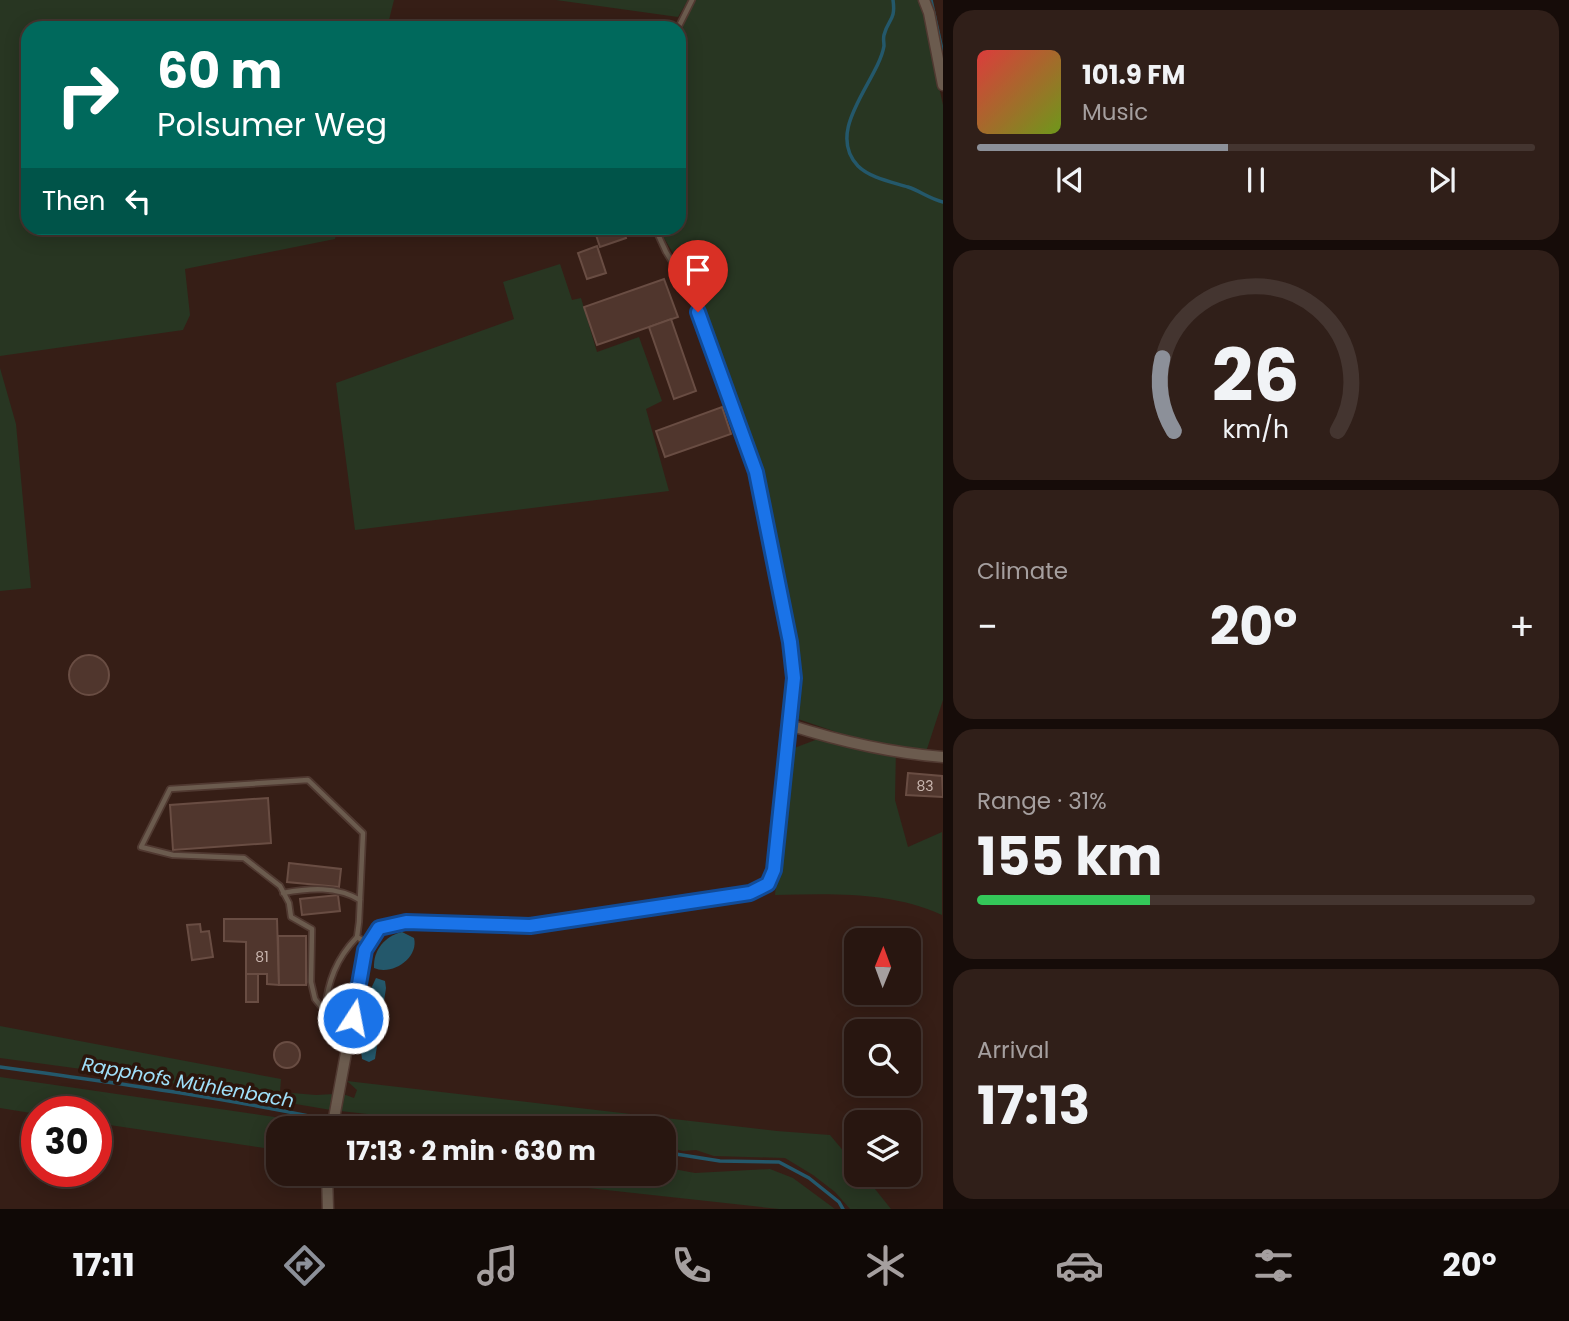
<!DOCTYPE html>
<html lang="en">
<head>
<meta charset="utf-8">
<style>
	body { margin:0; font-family:Poppins,sans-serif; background:#301f19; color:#f1f3f6; height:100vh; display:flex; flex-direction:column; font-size:26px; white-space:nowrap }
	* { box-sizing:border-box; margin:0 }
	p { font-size:23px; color:#a59f9f }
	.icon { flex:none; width:38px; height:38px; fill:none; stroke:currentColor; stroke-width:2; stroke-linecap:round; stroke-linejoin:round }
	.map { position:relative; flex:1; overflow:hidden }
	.panel { display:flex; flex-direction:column; gap:10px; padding:10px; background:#160c09; width:626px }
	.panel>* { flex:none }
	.hud { position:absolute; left:21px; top:21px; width:665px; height:214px; border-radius:21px; box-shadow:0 4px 18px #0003,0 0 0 2px #443530; background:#00695c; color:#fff; overflow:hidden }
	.needle { width:46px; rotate:1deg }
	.tools { position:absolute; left:844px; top:928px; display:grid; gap:14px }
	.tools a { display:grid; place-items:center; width:77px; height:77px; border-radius:14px; background:#281610; box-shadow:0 4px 18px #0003,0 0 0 2px #443530; font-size:35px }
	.speed { position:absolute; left:21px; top:1096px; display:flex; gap:14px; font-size:35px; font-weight:700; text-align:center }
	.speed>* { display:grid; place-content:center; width:91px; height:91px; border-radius:50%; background:#281610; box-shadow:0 4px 18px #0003,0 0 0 2px #443530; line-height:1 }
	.speed .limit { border:10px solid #d22; background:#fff; color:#111 }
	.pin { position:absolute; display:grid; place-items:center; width:60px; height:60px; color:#fff; margin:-72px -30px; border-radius:50% 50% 50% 0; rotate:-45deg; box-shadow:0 0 7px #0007 }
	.pin .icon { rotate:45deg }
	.me { position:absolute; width:77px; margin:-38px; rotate:11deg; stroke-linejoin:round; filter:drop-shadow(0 0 5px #0008) }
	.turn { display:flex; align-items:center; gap:24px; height:147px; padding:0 21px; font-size:32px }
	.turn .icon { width:91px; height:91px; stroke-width:2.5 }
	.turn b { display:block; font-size:49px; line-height:60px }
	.then { display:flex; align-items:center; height:66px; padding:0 21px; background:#0003; gap:14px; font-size:26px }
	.big { font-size:52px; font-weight:700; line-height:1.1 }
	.panel .tile { flex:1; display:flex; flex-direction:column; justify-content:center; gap:10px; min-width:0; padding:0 24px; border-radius:21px; background:#301f19 }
	.panel .dial { align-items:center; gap:0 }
	.dial svg { height:182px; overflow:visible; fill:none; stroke:#443530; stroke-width:7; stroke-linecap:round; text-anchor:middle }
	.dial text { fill:#f1f3f6; stroke:none }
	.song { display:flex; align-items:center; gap:21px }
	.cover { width:84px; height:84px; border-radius:10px; background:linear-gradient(135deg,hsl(0 70% 55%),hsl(80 70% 35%)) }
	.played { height:7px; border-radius:4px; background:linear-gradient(90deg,#8c9099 45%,#443530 45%) }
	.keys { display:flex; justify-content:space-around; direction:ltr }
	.heat { display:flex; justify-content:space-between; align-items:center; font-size:38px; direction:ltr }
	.charge { height:10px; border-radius:5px; background:linear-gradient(90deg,#34c759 31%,#443530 0) }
	.trip { position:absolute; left:266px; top:1116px; width:410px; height:70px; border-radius:21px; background:#281610; box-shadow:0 4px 18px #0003,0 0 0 2px #443530; font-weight:700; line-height:70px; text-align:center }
	.dock { display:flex; height:112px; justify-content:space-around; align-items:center; background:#100906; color:#a59f9f }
	.dock .icon { width:49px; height:49px }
	.dock .selected { color:#8c9099 }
	.dock b { font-size:32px; color:#f1f3f6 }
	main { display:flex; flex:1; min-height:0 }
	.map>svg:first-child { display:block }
	.green { fill:#283622 }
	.water { fill:#24586b }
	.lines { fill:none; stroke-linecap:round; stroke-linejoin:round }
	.stream { stroke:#24586b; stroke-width:3.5 }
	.building { fill:#50362d; stroke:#694d43; stroke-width:2 }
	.lane-casing { stroke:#503931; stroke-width:8 }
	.street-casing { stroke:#503931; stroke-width:13 }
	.lane { stroke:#6b5b4e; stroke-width:4.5 }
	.street { stroke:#6b5b4e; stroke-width:10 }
	.route-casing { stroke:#114b97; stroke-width:18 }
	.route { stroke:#1a73e8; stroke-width:12 }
	.labels { text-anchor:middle; stroke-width:7; stroke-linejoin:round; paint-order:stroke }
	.number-label { font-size:14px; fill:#c9b6af }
	.water-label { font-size:19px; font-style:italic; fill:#a0e0fa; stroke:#2c150c }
</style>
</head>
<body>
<main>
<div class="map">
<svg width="943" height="1209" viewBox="0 0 943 1209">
	<rect width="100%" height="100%" fill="#361e16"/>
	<!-- green -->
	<g class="green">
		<path d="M0,0H394L387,28H28V228H338L335,239L185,269L190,315L183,330L0,356Z"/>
		<path d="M556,0H688L678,17Z"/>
		<path d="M696,0H920L943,105V700L926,752L896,747L895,800L908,847L942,832V915C889,891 832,894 775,895L789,750L818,739L840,745L842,734L795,718L798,671L796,658L765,493L755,460L685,273L658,228H679V33Z"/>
		<path d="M560,264L572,300L581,298L597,352L639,337L662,401L646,409L669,491L355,530L336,383L514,319L503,282Z"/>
		<path d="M0,368L16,424L31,588L0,591Z"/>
		<path d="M0,1026L281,1079L280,1092L316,1095L334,1094L331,1110L111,1073L0,1058Z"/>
		<path d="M0,1077L302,1121L324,1129H278V1150L96,1123V1111H37V1114L0,1108Z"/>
		<path d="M347,1081L777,1131L830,1135L856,1166V1174H863L891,1209H850L835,1192L813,1175L785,1158L714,1156L696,1150L683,1151L663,1146V1129H484L468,1125L340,1111L343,1094L354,1098L357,1090Z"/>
		<path d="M663,1167L695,1173L770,1169L793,1178L835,1209H779L459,1174H663Z"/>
	</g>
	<!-- water -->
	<g class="water">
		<path d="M402,932L414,938C419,958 392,976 374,968C373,950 385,936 402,932Z"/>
		<path d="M376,978L385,981L386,988L375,1059L369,1062L362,1059L361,1051L368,995Z"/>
	</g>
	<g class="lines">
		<!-- stream -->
		<g class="stream">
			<path d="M893,0C896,21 888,19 884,35C883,39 884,42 884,46C878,81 824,130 858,166C870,178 892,182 908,187C920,191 930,199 943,202"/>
			<path d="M931,0L943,54"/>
			<path d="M0,1067C124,1084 248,1101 370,1129"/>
			<path d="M663,1152L720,1161L779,1162L809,1178L839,1202L843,1209"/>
		</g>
	</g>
	<!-- building -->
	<g class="building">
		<path d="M609,228H623L626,238L600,247L595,232Z"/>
		<path d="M597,246L606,273L587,279L578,253Z"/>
		<path d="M664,279L678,317L597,345L584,307Z"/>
		<path d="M671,319L696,391L674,399L649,327Z"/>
		<path d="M722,407L731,434L665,457L656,431Z"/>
		<circle cx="89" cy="675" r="20"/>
		<path d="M908,773L942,776L943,797L906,795Z"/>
		<path d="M268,798L271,843L173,850L170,805Z"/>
		<path d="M289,863L341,869L339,887L287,882Z"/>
		<path d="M338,895L340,911L302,915L300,899Z"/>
		<path d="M224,919H277L279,985L267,984V974H246V942L224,941Z"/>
		<path d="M200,924L201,932L209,931L213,957L192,960L187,925Z"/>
		<path d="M278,936H306V985H279Z"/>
		<rect x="246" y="974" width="12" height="28"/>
		<circle cx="287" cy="1055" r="13"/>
	</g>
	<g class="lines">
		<!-- lane casing -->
		<g class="lane-casing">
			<g id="lane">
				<path d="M678,28L692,0"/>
				<path d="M655,228L666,252L689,289L756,472L790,642L794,678L790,724"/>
				<path d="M283,893C310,888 336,886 360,900"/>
				<path d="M325,1010C328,981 336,959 357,937"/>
				<path d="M348,1040L315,999L311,982L312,929L291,917L289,903L280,886L244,858L173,855L141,847L170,789L308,780L363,833L359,922L357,937L369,944"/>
			</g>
		</g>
		<!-- street casing -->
		<g class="street-casing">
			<g id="street">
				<path d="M924,0L929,13L943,85"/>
				<path d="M332,1129L365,950L379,927L406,922L530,926L750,893L768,884L774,870L789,725C839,741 891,753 943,757"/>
				<path d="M327,1174L328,1209"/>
			</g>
		</g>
		<!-- lane -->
		<use href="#lane" class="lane"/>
		<!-- street -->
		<use href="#street" class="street"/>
	</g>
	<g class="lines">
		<!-- route casing -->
		<g class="route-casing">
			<path id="route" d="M353,1018L365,950L379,928L406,922L530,926L750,893L768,884L774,870L794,678L790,642L756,472L698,312"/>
		</g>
		<!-- route -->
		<use href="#route" class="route"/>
	</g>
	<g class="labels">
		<!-- number labels -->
		<g class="number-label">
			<text x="925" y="791">83</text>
			<text x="262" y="962">81</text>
		</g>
		<!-- water labels -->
		<g class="water-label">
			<text transform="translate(188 1082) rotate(10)" y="7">Rapphofs Mühlenbach</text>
		</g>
	</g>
</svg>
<div class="tools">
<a><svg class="needle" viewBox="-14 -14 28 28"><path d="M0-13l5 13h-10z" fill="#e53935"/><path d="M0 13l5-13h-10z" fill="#a59f9f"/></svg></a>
<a><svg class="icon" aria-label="search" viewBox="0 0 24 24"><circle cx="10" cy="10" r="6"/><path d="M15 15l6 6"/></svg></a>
<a><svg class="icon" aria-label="layers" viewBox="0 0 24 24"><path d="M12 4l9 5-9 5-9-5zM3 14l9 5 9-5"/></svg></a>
</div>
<div class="speed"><div class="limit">30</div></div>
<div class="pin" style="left:698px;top:312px;background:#d93025"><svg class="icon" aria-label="arrive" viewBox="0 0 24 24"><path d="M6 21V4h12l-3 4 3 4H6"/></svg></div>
<svg class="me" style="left:353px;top:1018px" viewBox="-20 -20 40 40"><circle r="17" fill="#1a73e8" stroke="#fff" stroke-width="3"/><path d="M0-11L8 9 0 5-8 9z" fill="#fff"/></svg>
<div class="trip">17:13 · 2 min · 630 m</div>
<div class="hud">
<div class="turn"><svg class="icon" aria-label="right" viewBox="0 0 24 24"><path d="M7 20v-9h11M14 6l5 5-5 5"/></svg><div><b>60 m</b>Polsumer Weg</div></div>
<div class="then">Then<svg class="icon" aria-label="left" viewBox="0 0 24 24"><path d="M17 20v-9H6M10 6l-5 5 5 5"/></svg></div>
</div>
</div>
<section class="panel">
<div class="tile">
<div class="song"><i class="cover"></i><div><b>101.9 FM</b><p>Music</p></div></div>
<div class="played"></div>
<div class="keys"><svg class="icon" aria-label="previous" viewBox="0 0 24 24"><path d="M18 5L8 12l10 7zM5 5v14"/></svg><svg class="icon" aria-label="pause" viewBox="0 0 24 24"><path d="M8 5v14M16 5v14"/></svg><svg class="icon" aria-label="next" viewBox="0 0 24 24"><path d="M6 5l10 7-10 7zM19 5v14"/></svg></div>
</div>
<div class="tile dial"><svg viewBox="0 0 100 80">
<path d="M14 69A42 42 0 1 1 86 69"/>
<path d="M14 69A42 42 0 0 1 9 37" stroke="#8c9099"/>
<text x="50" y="56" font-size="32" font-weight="700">26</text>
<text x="50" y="72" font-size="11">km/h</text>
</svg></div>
<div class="tile"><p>Climate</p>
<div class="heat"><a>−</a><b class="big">20°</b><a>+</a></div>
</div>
<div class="tile"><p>Range · 31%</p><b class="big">155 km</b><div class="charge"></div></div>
<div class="tile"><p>Arrival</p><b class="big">17:13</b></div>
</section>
</main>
<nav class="dock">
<b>17:11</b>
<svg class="icon selected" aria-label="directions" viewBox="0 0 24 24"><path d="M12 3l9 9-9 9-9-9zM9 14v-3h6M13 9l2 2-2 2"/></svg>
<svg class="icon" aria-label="music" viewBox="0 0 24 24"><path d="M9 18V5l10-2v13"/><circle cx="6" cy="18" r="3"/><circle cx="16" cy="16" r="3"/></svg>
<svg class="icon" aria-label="phone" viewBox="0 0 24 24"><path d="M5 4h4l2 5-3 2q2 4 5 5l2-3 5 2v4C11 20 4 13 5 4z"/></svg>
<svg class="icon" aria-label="climate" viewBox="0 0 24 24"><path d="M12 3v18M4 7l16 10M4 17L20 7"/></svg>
<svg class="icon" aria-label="car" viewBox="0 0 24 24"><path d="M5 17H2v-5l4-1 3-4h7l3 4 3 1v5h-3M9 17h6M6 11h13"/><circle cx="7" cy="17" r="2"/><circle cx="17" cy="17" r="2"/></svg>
<svg class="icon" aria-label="filters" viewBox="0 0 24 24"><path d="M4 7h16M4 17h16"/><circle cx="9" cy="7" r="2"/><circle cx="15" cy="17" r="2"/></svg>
<b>20°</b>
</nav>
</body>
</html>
